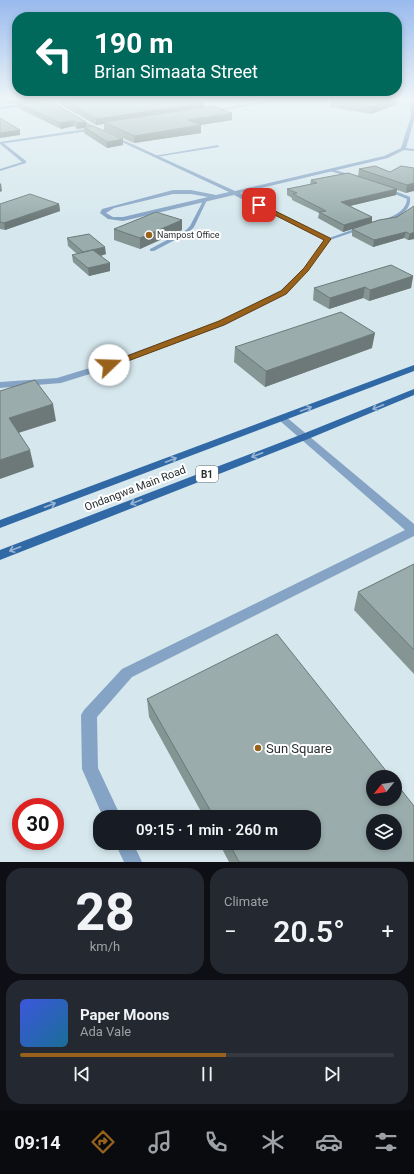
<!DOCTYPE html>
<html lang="en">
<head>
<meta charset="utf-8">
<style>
	body { margin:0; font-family:Roboto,sans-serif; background:#242831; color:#f1f3f6; height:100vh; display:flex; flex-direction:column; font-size:15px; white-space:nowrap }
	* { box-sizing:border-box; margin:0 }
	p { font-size:13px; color:#9ea1a6 }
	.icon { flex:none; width:22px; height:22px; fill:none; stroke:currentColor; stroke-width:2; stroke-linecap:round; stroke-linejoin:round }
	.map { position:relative; height:862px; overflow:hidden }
	.drawer { display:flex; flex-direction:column; gap:6px; padding:6px; background:#0d0f14; flex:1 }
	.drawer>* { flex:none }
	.banner { position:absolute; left:12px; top:12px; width:390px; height:84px; border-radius:16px; box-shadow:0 2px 6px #0003; background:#00695c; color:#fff; overflow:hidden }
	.needle { width:26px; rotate:240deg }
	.controls { position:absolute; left:366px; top:770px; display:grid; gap:8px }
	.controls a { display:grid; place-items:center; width:36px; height:36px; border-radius:50%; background:#171b24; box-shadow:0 2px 6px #0003; font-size:20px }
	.speed { position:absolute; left:12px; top:798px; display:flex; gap:8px; font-size:20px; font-weight:700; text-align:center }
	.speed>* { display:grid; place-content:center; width:52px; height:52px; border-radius:50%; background:#171b24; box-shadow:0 2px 6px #0003; line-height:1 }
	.speed .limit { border:6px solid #d22; background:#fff; color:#111 }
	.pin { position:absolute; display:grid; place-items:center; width:34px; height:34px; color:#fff; margin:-17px; border-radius:8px; box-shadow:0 2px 6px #0006 }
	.me { position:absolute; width:44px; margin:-22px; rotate:69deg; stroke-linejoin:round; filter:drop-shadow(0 0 3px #0008) }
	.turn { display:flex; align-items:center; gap:14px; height:84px; padding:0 16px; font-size:18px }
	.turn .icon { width:52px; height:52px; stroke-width:2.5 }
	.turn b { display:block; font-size:28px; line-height:34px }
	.big { font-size:30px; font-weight:600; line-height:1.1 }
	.drawer .card { flex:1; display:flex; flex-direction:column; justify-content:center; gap:6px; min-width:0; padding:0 14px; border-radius:16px; background:#242831 }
	.drawer .dial { align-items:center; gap:0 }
	.dial b { font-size:52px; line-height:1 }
	.song { display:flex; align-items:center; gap:12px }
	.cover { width:48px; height:48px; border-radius:6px; background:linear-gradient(135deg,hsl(230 70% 55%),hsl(200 70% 35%)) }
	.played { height:4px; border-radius:2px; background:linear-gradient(90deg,#99621c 55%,#363941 55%) }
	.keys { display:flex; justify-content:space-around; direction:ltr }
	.heat { display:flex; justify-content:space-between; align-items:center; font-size:22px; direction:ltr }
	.drawer .tiles { flex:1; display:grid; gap:6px; grid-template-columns:1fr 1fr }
	.card:last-child { grid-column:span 2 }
	.trip { position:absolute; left:93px; top:810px; width:228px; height:40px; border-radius:16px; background:#171b24; box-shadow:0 2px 6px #0003; font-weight:600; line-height:40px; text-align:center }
	.menu { display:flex; height:64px; justify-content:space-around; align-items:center; background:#090b0e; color:#9ea1a6 }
	.menu .icon { width:28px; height:28px }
	.menu .selected { color:#99621c }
	.menu b { font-size:18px; color:#f1f3f6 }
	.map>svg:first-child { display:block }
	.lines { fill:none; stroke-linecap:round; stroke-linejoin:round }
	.lane { fill:#85a3c4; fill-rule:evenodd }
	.street { fill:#85a3c4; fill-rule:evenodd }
	.primary { fill:#3069a5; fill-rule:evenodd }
	.wall { fill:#849594 }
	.shaded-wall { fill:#6c7978 }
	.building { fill:#9aadac; stroke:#6c7978; fill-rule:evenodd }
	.oneway { stroke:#98b4d2 }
	.route { fill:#99621c; stroke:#634012 }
	.poi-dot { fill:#99621c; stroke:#fff; stroke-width:1.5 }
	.labels { text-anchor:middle; stroke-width:4; stroke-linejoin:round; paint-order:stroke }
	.far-poi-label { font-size:9px; fill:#282f31; stroke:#fff; text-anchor:start }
	.shield { fill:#fff; stroke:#686d6f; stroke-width:1 }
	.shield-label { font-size:10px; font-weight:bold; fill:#282f31 }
	.street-label { font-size:11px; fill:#282f31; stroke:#fff }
	.near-poi-label { font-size:13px; fill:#282f31; stroke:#fff; text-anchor:start }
</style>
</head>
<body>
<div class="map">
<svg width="414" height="862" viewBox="0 0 414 862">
	<rect width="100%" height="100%" fill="#d6e8ee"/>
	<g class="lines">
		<!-- lane -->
		<g class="lane">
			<path d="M221,99H225L243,106L241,107Z"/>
			<path d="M0,142H2L26,161V163L0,171V169L22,162L0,144Z"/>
			<path d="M218,145L219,147L156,157L154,156Z"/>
			<path d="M331,169L352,175L353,176L351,177L330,171Z"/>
			<path d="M388,189H390L410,197C412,211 396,219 385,222H383V220C394,216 406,211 407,199L388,191Z"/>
			<path d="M204,199L207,200L194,227L190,232L154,251H150V249L186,230L190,226Z"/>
			<path d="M358,228L362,229L330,240L326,239Z"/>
		</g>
		<!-- street -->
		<g class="street">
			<path d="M43,99H48L63,108L60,109Z"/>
			<path d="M277,99H287L210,112L208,111Z"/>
			<path d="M410,99H414V120L406,148L414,149V151L404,150L388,158L240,193L331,239L308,270L287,294L225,325L112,367L61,383L0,388V382L57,378L106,363L219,321L281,290L304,268L324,240L234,195L123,221L108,219L100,213L102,209L173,190H191L216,195L229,192L96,130L0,144V142L92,128L74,118L75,116L99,129L235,191L384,156L401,148L411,116ZM173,194H191L208,197L123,217H113L106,213L114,208Z"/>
			<path d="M31,103L30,105L0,109V107Z"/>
			<path d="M282,415L285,416L414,524V536L132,677L97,717L98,768L121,817H103L82,769L81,715L84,710L122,669L405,530L279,420L277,418Z"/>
			<path d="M115,843H133L142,862H124Z"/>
		</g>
		<!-- primary -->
		<g class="primary">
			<path d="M414,365V371L0,528V520Z"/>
			<path d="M414,389V395L308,439L0,560V550L300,435Z"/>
		</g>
	</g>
	<!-- wall -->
	<g class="wall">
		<path d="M0,99H33V101L9,104L0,100Z"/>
		<path d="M60,99H194L204,107L232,120L200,125H201V133L134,143L104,130V124L96,125L61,105Z"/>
		<path d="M334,99H397V104L371,114L330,107L331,100Z"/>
		<path d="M17,103L44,104L86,122L87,127L123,145L107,148L84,133V128L77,129L74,126L61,129L18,108Z"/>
		<path d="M414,168L406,193L397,190L396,195L350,206L372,217V222L397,217L414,239L408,240L404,238L373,247L352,236V229L355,228L343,232L318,218L319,213L292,200V198L287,195V189L310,184L311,180L358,176L359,169L390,172Z"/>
		<path d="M0,204H59L60,211L5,230L0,229Z"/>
		<path d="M182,220V230L140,249L114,240V229Z"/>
		<path d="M67,238L106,254L101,256L110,271L89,276L73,262L72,255L77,254L68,246Z"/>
		<path d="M413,276L411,288L369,301L363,298L329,309L313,300L314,288Z"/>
		<path d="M235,347L372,348L265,387L234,362Z"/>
		<path d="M414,564V674L354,610L358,592Z"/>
		<path d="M147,699L414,862H229L219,843H314V817H204L149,717Z"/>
	</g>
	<!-- shaded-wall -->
	<g class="shaded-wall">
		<path d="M12,99H33V101L9,104L8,100Z"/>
		<path d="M393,99H397V104L371,114L372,107Z"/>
		<path d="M204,103V109L104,122V124L96,125V119Z"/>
		<path d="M232,113V120L188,127V120Z"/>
		<path d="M73,121L74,126L61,129L60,123Z"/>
		<path d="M86,122L87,127L77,129V123Z"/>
		<path d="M201,125V133L134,143V136Z"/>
		<path d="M20,130V135L0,138V133Z"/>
		<path d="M123,139V145L107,148V142Z"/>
		<path d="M1,183L2,191L0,192V184Z"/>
		<path d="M414,183V191L406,193L407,185Z"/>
		<path d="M397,189L396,195L341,208V202Z"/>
		<path d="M59,204L60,211L5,230L4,223Z"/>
		<path d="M372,217V223L343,232L344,225Z"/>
		<path d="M182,220V230L140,249V238Z"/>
		<path d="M406,232L404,238L373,247L374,240Z"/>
		<path d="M414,232V239L408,240L410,234Z"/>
		<path d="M105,247L106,254L84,260L83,252Z"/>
		<path d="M110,263V271L89,276L88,268Z"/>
		<path d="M413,276L411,288L369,301L370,290Z"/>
		<path d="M365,287L363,298L329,309L330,298Z"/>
		<path d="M375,333L372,348L265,387L266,371Z"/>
		<path d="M53,404L56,421L12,435L9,418Z"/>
		<path d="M30,450L34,467L0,479V460Z"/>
	</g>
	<!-- building -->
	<g class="building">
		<path d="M61,99H194L204,103L96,119Z"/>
		<path d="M334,99H393L372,107L331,100Z"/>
		<path d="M39,101L44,104L52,102L86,122L77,123L73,121L60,123L17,103Z"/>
		<path d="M213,106L232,113L188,120L201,125L134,136L104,122Z"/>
		<path d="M0,118L20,130L0,133Z"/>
		<path d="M93,126L123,139L107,142L84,127Z"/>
		<path d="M375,166L390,172L401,166L414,168V183L407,185L359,169Z"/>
		<path d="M348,173L397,189L341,202L372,217L344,225L319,212L326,211L293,194L297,193L287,189L317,183L311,180Z"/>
		<path d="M30,194L59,204L4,223L0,222V204Z"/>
		<path d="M414,206V232L410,234L406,232L374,240L352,229L379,220L397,217Z"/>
		<path d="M156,212L182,220L140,238L114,229Z"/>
		<path d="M89,234L105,247L83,252L67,238Z"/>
		<path d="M93,250L110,263L88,268L72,255Z"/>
		<path d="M391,265L413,276L370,290L365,287L330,298L314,288Z"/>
		<path d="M341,312L375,333L266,371L235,347Z"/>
		<path d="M35,380L53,404L9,418L30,450L0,460V391Z"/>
		<path d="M414,564V650L358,592Z"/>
		<path d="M277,634L391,777H373V799H395V782L414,806V862H239L229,843H314V817H214L147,699ZM373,821H395V843H373Z"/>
	</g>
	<!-- one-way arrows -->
	<defs><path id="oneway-shaft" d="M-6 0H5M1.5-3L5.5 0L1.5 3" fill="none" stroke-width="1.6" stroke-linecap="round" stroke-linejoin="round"/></defs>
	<g class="oneway">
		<use href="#oneway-shaft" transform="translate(378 407) rotate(158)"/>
		<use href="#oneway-shaft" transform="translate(306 409) rotate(-21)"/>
		<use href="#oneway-shaft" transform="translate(257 455) rotate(159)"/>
		<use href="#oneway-shaft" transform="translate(171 460) rotate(-21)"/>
		<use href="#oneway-shaft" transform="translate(136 502) rotate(159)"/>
		<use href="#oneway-shaft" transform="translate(50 505) rotate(-21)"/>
		<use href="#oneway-shaft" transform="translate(15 549) rotate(159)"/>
	</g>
	<!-- sky -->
	<linearGradient id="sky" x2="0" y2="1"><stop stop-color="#99baee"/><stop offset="0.45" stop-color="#edf5f7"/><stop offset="1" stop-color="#edf5f7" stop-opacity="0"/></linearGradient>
	<rect width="414" height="220" fill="url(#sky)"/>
	<!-- route -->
	<path class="route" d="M257,204H261L330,238L331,239L308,271L286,294L224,325L112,367H106V364L219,321L281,291L304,268L324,240L257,206Z"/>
	<!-- markers -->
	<g class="poi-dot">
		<circle cx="149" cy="235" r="4"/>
		<circle cx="258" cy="748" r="4"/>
	</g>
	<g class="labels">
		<!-- far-poi labels -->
		<g class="far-poi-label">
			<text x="157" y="238">Nampost Office</text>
		</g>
		<!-- shield labels -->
		<rect class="shield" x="196" y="466" width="22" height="16" rx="3"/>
		<g class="shield-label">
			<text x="207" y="478">B1</text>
		</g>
		<!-- street labels -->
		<g class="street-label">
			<text transform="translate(135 488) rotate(-21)" y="4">Ondangwa Main Road</text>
		</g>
		<!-- near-poi labels -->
		<g class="near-poi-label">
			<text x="266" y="753">Sun Square</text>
		</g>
	</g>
</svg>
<div class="controls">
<a><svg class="needle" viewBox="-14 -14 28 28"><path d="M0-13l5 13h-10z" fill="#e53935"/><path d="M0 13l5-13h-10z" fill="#9ea1a6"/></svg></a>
<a><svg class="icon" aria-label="layers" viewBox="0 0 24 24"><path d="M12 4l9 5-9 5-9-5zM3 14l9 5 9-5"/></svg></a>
</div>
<div class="speed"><div class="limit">30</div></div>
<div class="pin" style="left:259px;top:205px;background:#d93025"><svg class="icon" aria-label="arrive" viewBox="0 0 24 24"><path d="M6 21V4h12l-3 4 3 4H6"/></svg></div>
<svg class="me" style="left:109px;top:365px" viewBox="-20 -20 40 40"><circle r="19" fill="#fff"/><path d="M0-13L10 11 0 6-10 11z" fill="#99621c"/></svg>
<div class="trip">09:15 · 1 min · 260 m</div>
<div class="banner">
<div class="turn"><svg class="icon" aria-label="left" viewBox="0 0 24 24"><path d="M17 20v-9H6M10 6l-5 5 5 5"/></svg><div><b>190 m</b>Brian Simaata Street</div></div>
</div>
</div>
<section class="drawer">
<div class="tiles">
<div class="card dial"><b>28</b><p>km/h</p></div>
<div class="card"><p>Climate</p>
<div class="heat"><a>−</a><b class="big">20.5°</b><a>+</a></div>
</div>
<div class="card">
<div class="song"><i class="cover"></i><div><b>Paper Moons</b><p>Ada Vale</p></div></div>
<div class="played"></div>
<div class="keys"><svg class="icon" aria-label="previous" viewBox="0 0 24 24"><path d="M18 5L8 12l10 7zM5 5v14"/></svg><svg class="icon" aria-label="pause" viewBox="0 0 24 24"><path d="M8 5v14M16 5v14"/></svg><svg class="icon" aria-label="next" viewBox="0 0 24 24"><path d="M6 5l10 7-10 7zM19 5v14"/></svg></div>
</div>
</div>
</section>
<nav class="menu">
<b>09:14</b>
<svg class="icon selected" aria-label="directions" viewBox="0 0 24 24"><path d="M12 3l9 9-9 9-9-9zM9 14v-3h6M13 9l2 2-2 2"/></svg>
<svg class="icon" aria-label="music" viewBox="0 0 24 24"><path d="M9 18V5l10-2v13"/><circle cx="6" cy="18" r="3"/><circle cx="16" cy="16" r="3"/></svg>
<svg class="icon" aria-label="phone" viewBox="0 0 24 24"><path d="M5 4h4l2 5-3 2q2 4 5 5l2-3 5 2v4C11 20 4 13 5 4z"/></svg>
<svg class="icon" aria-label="climate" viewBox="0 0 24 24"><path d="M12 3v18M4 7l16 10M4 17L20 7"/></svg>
<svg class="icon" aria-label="car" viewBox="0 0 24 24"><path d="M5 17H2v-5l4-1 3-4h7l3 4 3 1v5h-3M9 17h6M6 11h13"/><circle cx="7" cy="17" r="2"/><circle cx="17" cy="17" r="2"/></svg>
<svg class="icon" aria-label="filters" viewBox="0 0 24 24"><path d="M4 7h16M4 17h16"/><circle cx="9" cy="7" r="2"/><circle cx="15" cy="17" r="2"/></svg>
</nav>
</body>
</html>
